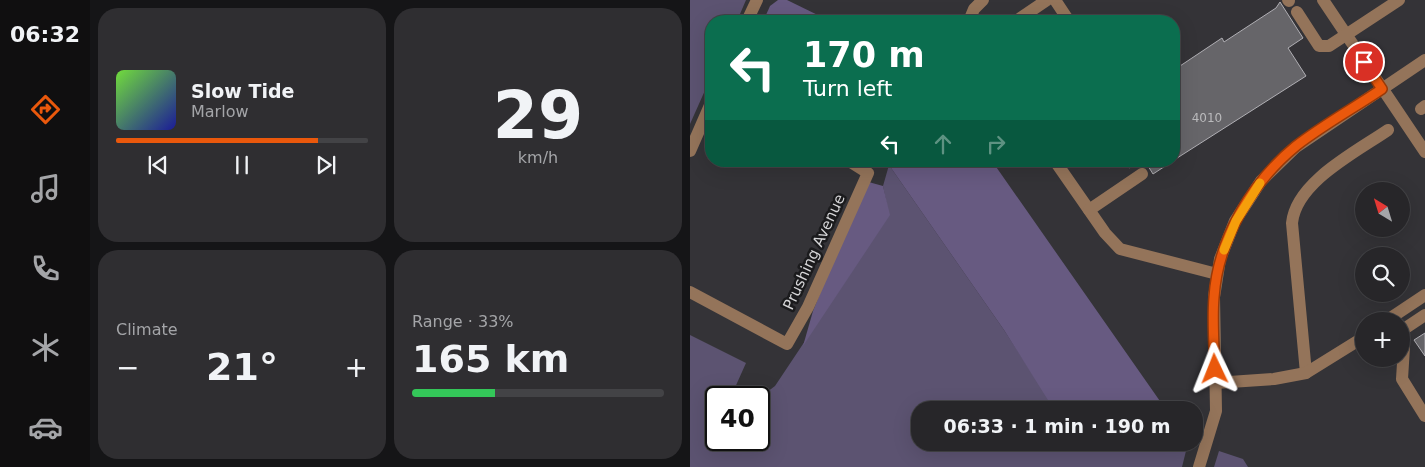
<!DOCTYPE html>
<html lang="en">
<head>
<meta charset="utf-8">
<style>
	body { margin:0; font-family:"DejaVu Sans",sans-serif; background:#2f2e31; color:#f1f3f6; height:100vh; display:flex; flex-direction:column; font-size:19px; white-space:nowrap }
	* { box-sizing:border-box; margin:0 }
	p { font-size:16px; color:#a4a5a8 }
	.icon { flex:none; width:28px; height:28px; fill:none; stroke:currentColor; stroke-width:2; stroke-linecap:round; stroke-linejoin:round }
	.map { position:relative; flex:1; overflow:hidden }
	.panel { display:flex; flex-direction:column; gap:8px; padding:8px; background:#151517; width:600px }
	.panel>* { flex:none }
	.banner { position:absolute; left:15px; top:15px; width:475px; height:152px; border-radius:20px; box-shadow:0 5px 20px #0002,0 0 0 1px #434346; background:#0b6e4f; color:#fff; overflow:hidden }
	.needle { width:32px; rotate:322deg }
	.controls { position:absolute; left:665px; top:182px; display:grid; gap:10px }
	.controls a { display:grid; place-items:center; width:55px; height:55px; border-radius:50%; background:#272629; box-shadow:0 5px 20px #0002,0 0 0 1px #434346; font-size:25px }
	.speed { position:absolute; left:15px; top:386px; display:flex; gap:10px; font-size:25px; font-weight:700; text-align:center }
	.speed>* { display:grid; place-content:center; width:65px; height:65px; border-radius:50%; background:#272629; box-shadow:0 5px 20px #0002,0 0 0 1px #434346; line-height:1 }
	.speed .limit { border:2px solid #111; border-radius:8px; background:#fff; color:#111 }
	.pin { position:absolute; display:grid; place-items:center; width:42px; height:42px; color:#fff; margin:-21px; border:2px solid #fff; border-radius:50%; box-shadow:0 1px 5px #0007 }
	.me { position:absolute; width:55px; margin:-28px; rotate:358deg; stroke-linejoin:round; filter:drop-shadow(0 0 4px #0008) }
	.turn { display:flex; align-items:center; gap:18px; height:105px; padding:0 15px; font-size:22px }
	.turn .icon { width:65px; height:65px; stroke-width:2.5 }
	.turn b { display:block; font-size:35px; line-height:42px }
	.lanes { display:flex; align-items:center; height:48px; padding:0 15px; background:#0003; justify-content:center; gap:25px; direction:ltr }
	.lanes .off { opacity:.35 }
	.big { font-size:38px; font-weight:700; line-height:1.1 }
	.panel .tile { flex:1; display:flex; flex-direction:column; justify-content:center; gap:8px; min-width:0; padding:0 18px; border-radius:20px; background:#2f2e31 }
	.panel .dial { align-items:center; gap:0 }
	.dial b { font-size:65px; line-height:1 }
	.song { display:flex; align-items:center; gap:15px }
	.cover { width:60px; height:60px; border-radius:8px; background:linear-gradient(135deg,hsl(100 70% 55%),hsl(240 70% 35%)) }
	.played { height:5px; border-radius:2px; background:linear-gradient(90deg,#ea580c 80%,#434346 80%) }
	.keys { display:flex; justify-content:space-around; direction:ltr }
	.heat { display:flex; justify-content:space-between; align-items:center; font-size:28px; direction:ltr }
	.charge { height:8px; border-radius:4px; background:linear-gradient(90deg,#34c759 33%,#434346 0) }
	.panel .tiles { flex:1; display:grid; gap:8px; grid-template-columns:repeat(2,1fr) }
	.trip { position:absolute; left:221px; top:401px; width:292px; height:50px; border-radius:20px; background:#272629; box-shadow:0 5px 20px #0002,0 0 0 1px #434346; font-weight:700; line-height:50px; text-align:center }
	main { display:flex; flex:1; min-height:0 }
	.dock { display:flex; flex-direction:column; width:90px; justify-content:space-around; align-items:center; background:#100f10; color:#a4a5a8 }
	.dock .icon { width:35px; height:35px }
	.dock .on { color:#ea580c }
	.dock b { font-size:22px; color:#f1f3f6 }
	.map>svg:first-child { display:block }
	.green { fill:#5c5371 }
	.forest { fill:#675a81 }
	.building { fill:#666569; stroke:#b0afb4 }
	.lines { fill:none; stroke-linecap:round; stroke-linejoin:round }
	.minor { stroke:#94745a; stroke-width:12 }
	.route-casing { stroke:#983908; stroke-width:12 }
	.route { stroke:#ea580c; stroke-width:9 }
	.slow { stroke:#f59e0b; stroke-width:9 }
	.labels { text-anchor:middle; stroke-width:5; stroke-linejoin:round; paint-order:stroke }
	.number-label { font-size:12px; fill:#bababc }
	.street-label { font-size:15px; fill:#d6d6d8; stroke:#1b1b1d }
</style>
</head>
<body>
<main>
<nav class="dock">
<b>06:32</b>
<svg class="icon on" aria-label="directions" viewBox="0 0 24 24"><path d="M12 3l9 9-9 9-9-9zM9 14v-3h6M13 9l2 2-2 2"/></svg>
<svg class="icon" aria-label="music" viewBox="0 0 24 24"><path d="M9 18V5l10-2v13"/><circle cx="6" cy="18" r="3"/><circle cx="16" cy="16" r="3"/></svg>
<svg class="icon" aria-label="phone" viewBox="0 0 24 24"><path d="M5 4h4l2 5-3 2q2 4 5 5l2-3 5 2v4C11 20 4 13 5 4z"/></svg>
<svg class="icon" aria-label="climate" viewBox="0 0 24 24"><path d="M12 3v18M4 7l16 10M4 17L20 7"/></svg>
<svg class="icon" aria-label="car" viewBox="0 0 24 24"><path d="M5 17H2v-5l4-1 3-4h7l3 4 3 1v5h-3M9 17h6M6 11h13"/><circle cx="7" cy="17" r="2"/><circle cx="17" cy="17" r="2"/></svg>
</nav>
<section class="panel">
<div class="tiles">
<div class="tile">
<div class="song"><i class="cover"></i><div><b>Slow Tide</b><p>Marlow</p></div></div>
<div class="played"></div>
<div class="keys"><svg class="icon" aria-label="previous" viewBox="0 0 24 24"><path d="M18 5L8 12l10 7zM5 5v14"/></svg><svg class="icon" aria-label="pause" viewBox="0 0 24 24"><path d="M8 5v14M16 5v14"/></svg><svg class="icon" aria-label="next" viewBox="0 0 24 24"><path d="M6 5l10 7-10 7zM19 5v14"/></svg></div>
</div>
<div class="tile dial"><b>29</b><p>km/h</p></div>
<div class="tile"><p>Climate</p>
<div class="heat"><a>−</a><b class="big">21°</b><a>+</a></div>
</div>
<div class="tile"><p>Range · 33%</p><b class="big">165 km</b><div class="charge"></div></div>
</div>
</section>
<div class="map">
<svg width="735" height="467" viewBox="0 0 735 467">
	<rect width="100%" height="100%" fill="#343337"/>
	<!-- green -->
	<g class="green">
		<path d="M0,0H56L47,21H21V77L0,124Z"/>
		<path d="M199,165L314,330L366,410H230V442L498,443L492,467H0V335L56,363L43,392L51,397L26,398V440H69V398L85,386L199,215L193,186Z"/>
		<path d="M529,451L553,459L558,467H524Z"/>
	</g>
	<!-- forest -->
	<g class="forest">
		<path d="M88,0H97L140,21H88L76,15L80,6Z"/>
		<path d="M201,161H302L472,404L460,410H366L363,408L314,330L199,165Z"/>
		<path d="M175,181L193,186L200,215L113,346L123,311Z"/>
	</g>
	<!-- building -->
	<g class="building">
		<path d="M590,2L613,38L598,48L616,76L484,160V70L532,38L534,42L586,8Z"/>
		<path d="M434,161H449L439,168Z"/>
		<path d="M455,161H483L463,174Z"/>
		<path d="M735,333V356L724,340Z"/>
	</g>
	<g class="lines">
		<!-- minor -->
		<g class="minor">
			<path d="M365,0L379,21"/>
			<path d="M598,0L599,1"/>
			<path d="M633,0L735,152"/>
			<path d="M607,12L629,46H639L709,0"/>
			<path d="M57,21L67,0"/>
			<path d="M279,21L284,9L293,0"/>
			<path d="M326,21L357,0"/>
			<path d="M731,109L735,106"/>
			<path d="M0,151L21,103"/>
			<path d="M365,161L415,233L430,249L527,274"/>
			<path d="M399,210L452,174"/>
			<path d="M0,292L97,344L118,307L178,173L159,161"/>
			<path d="M696,321L735,295"/>
			<path d="M711,331L735,315"/>
			<path d="M711,342L714,347L712,379L735,416"/>
			<path d="M616,373L602,223C606,182 666,152 698,130"/>
			<path d="M525,383L584,379L616,373L674,337"/>
			<path d="M509,467L526,411L524,297L530,259L545,221L571,181L606,147L735,60"/>
		</g>
	</g>
	<g class="lines">
		<!-- route casing -->
		<g class="route-casing">
			<path id="route" d="M525,369C524,345 522,320 524,297C528,239 562,182 606,146C633,125 664,108 692,89L674,62"/>
		</g>
		<!-- route -->
		<use href="#route" class="route"/>
		<!-- slow -->
		<path class="slow" d="M534,250L546,221L570,183"/>
	</g>
	<g class="labels">
		<!-- number labels -->
		<g class="number-label">
			<text x="517" y="122">4010</text>
		</g>
		<!-- street labels -->
		<g class="street-label">
			<text transform="translate(124 252) rotate(-65)" y="5">Prushing Avenue</text>
		</g>
	</g>
</svg>
<div class="controls">
<a><svg class="needle" viewBox="-14 -14 28 28"><path d="M0-13l5 13h-10z" fill="#e53935"/><path d="M0 13l5-13h-10z" fill="#a4a5a8"/></svg></a>
<a><svg class="icon" aria-label="search" viewBox="0 0 24 24"><circle cx="10" cy="10" r="6"/><path d="M15 15l6 6"/></svg></a>
<a>+</a>
</div>
<div class="speed"><div class="limit">40</div></div>
<div class="pin" style="left:674px;top:62px;background:#d93025"><svg class="icon" aria-label="arrive" viewBox="0 0 24 24"><path d="M6 21V4h12l-3 4 3 4H6"/></svg></div>
<svg class="me" style="left:525px;top:369px" viewBox="-20 -20 40 40"><path d="M0-17L14 15 0 8-14 15z" fill="#ea580c" stroke="#fff" stroke-width="4"/></svg>
<div class="trip">06:33 · 1 min · 190 m</div>
<div class="banner">
<div class="turn"><svg class="icon" aria-label="left" viewBox="0 0 24 24"><path d="M17 20v-9H6M10 6l-5 5 5 5"/></svg><div><b>170 m</b>Turn left</div></div>
<div class="lanes"><svg class="icon" aria-label="left" viewBox="0 0 24 24"><path d="M17 20v-9H6M10 6l-5 5 5 5"/></svg><svg class="icon off" aria-label="ahead" viewBox="0 0 24 24"><path d="M12 20V5M6 11l6-6 6 6"/></svg><svg class="icon off" aria-label="right" viewBox="0 0 24 24"><path d="M7 20v-9h11M14 6l5 5-5 5"/></svg></div>
</div>
</div>
</main>
</body>
</html>
